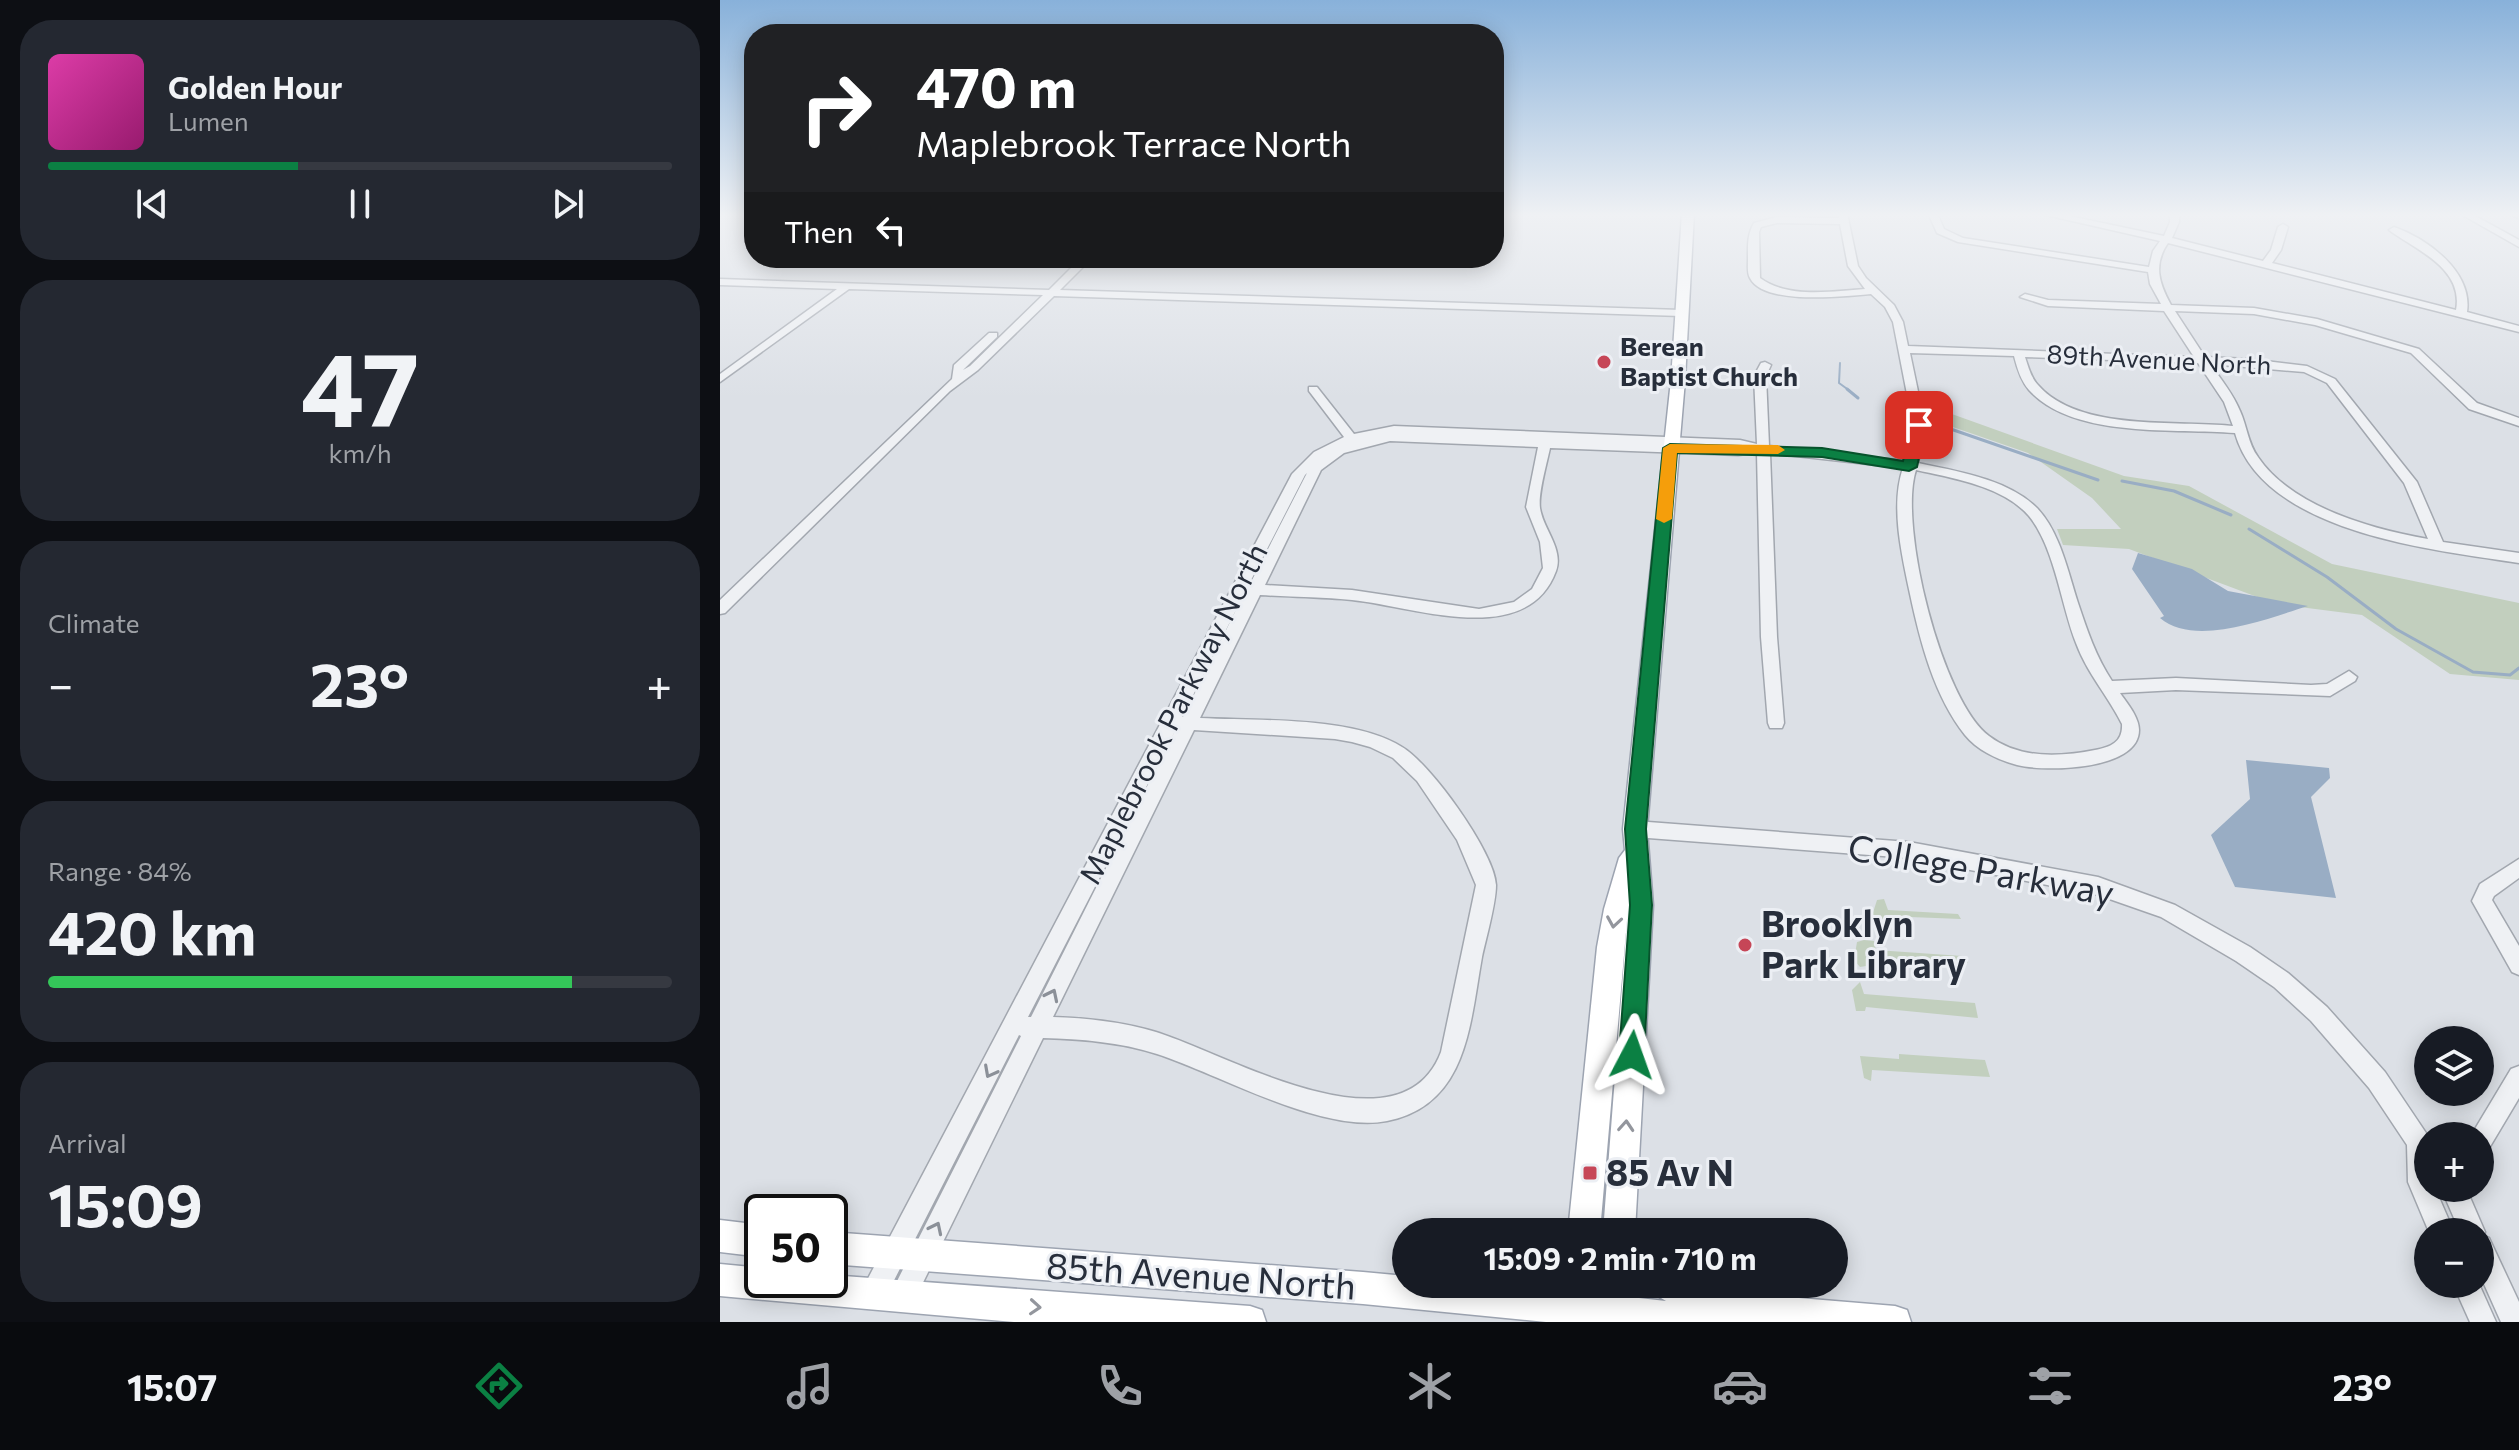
<!DOCTYPE html>
<html lang="en">
<head>
<meta charset="utf-8">
<style>
	body { margin:0; font-family:Commissioner,sans-serif; background:#242831; color:#f1f3f6; height:100vh; display:flex; flex-direction:column; font-size:30px; white-space:nowrap }
	* { box-sizing:border-box; margin:0 }
	p { font-size:26px; color:#9ea1a6 }
	.icon { flex:none; width:44px; height:44px; fill:none; stroke:currentColor; stroke-width:2; stroke-linecap:round; stroke-linejoin:round }
	.map { position:relative; flex:1; overflow:hidden }
	.drawer { display:flex; flex-direction:column; gap:20px; padding:20px; background:#0d0f14; width:720px }
	.drawer>* { flex:none }
	.top-card { position:absolute; left:24px; top:24px; width:760px; height:244px; border-radius:32px; box-shadow:0 4px 20px #0003; background:#202124; color:#fff; overflow:hidden }
	.tools { position:absolute; left:1694px; top:1026px; display:grid; gap:16px }
	.tools a { display:grid; place-items:center; width:80px; height:80px; border-radius:50%; background:#171b24; box-shadow:0 4px 20px #0003; font-size:40px }
	.speed { position:absolute; left:24px; top:1194px; display:flex; gap:16px; font-size:40px; font-weight:700; text-align:center }
	.speed>* { display:grid; place-content:center; width:104px; height:104px; border-radius:50%; background:#171b24; box-shadow:0 4px 20px #0003; line-height:1 }
	.speed .limit { border:4px solid #111; border-radius:12px; background:#fff; color:#111 }
	.pin { position:absolute; display:grid; place-items:center; width:68px; height:68px; color:#fff; margin:-34px; border-radius:16px; box-shadow:0 4px 12px #0006 }
	.me { position:absolute; width:88px; margin:-44px; rotate:4deg; stroke-linejoin:round; filter:drop-shadow(0 0 6px #0008) }
	.turn { display:flex; align-items:center; gap:28px; height:168px; padding:0 40px; font-size:36px }
	.turn .icon { width:104px; height:104px; stroke-width:2.5 }
	.turn b { display:block; font-size:56px; line-height:68px }
	.then { display:flex; align-items:center; height:76px; padding:0 40px; background:#0003; gap:16px; font-size:30px }
	.big { font-size:60px; font-weight:700; line-height:1.1 }
	.drawer .tile { flex:1; display:flex; flex-direction:column; justify-content:center; gap:12px; min-width:0; padding:0 28px; border-radius:32px; background:#242831 }
	.drawer .dial { align-items:center; gap:0 }
	.dial b { font-size:104px; line-height:1 }
	.song { display:flex; align-items:center; gap:24px }
	.cover { width:96px; height:96px; border-radius:12px; background:linear-gradient(135deg,hsl(320 70% 55%),hsl(320 70% 35%)) }
	.played { height:8px; border-radius:4px; background:linear-gradient(90deg,#0b8043 40%,#363941 40%) }
	.keys { display:flex; justify-content:space-around; direction:ltr }
	.heat { display:flex; justify-content:space-between; align-items:center; font-size:44px; direction:ltr }
	.charge { height:12px; border-radius:6px; background:linear-gradient(90deg,#34c759 84%,#363941 0) }
	.trip { position:absolute; left:672px; top:1218px; width:456px; height:80px; border-radius:40px; background:#171b24; box-shadow:0 4px 20px #0003; font-weight:700; line-height:80px; text-align:center }
	.tab-bar { display:flex; height:128px; justify-content:space-around; align-items:center; background:#090b0e; color:#9ea1a6 }
	.tab-bar .icon { width:56px; height:56px }
	.tab-bar .selected { color:#0b8043 }
	.tab-bar b { font-size:36px; color:#f1f3f6 }
	main { display:flex; flex:1; min-height:0 }
	.map>svg:first-child { display:block }
	.green { fill:#c2cfbe }
	.water { fill:#99adc4 }
	.lines { fill:none; stroke-linecap:round; stroke-linejoin:round }
	.stream-far1 { stroke:#99adc4; stroke-width:2 }
	.stream { stroke:#99adc4; stroke-width:3 }
	.minor-casing { stroke:#a2a7af; stroke-width:3 }
	.major-casing { stroke:#9da4b1; stroke-width:3 }
	.minor { fill:#eff1f4; fill-rule:evenodd }
	.major { fill:#fff; fill-rule:evenodd }
	.oneway { stroke:#93969d }
	.oneway2 { stroke:#8b9098 }
	.route { fill:#0b8043; stroke:#07532c; stroke-width:2 }
	.slow { fill:#f59e0b }
	.poi-dot { fill:#c64657; stroke:#eceff4; stroke-width:3 }
	.labels { text-anchor:middle; stroke-width:6; stroke-linejoin:round; paint-order:stroke }
	.far-poi-label { font-size:26px; font-weight:bold; fill:#272e3b; stroke:#eceff4; text-anchor:start }
	.far-street-label { font-size:26px; fill:#272e3b; stroke:#eceff4 }
	.street-label { font-size:30px; fill:#272e3b; stroke:#eceff4 }
	.near-street-label { font-size:36px; fill:#272e3b; stroke:#eceff4 }
	.near-poi-label { font-size:36px; font-weight:bold; fill:#272e3b; stroke:#eceff4; text-anchor:start }
</style>
</head>
<body>
<main>
<section class="drawer">
<div class="tile">
<div class="song"><i class="cover"></i><div><b>Golden Hour</b><p>Lumen</p></div></div>
<div class="played"></div>
<div class="keys"><svg class="icon" aria-label="previous" viewBox="0 0 24 24"><path d="M18 5L8 12l10 7zM5 5v14"/></svg><svg class="icon" aria-label="pause" viewBox="0 0 24 24"><path d="M8 5v14M16 5v14"/></svg><svg class="icon" aria-label="next" viewBox="0 0 24 24"><path d="M6 5l10 7-10 7zM19 5v14"/></svg></div>
</div>
<div class="tile dial"><b>47</b><p>km/h</p></div>
<div class="tile"><p>Climate</p>
<div class="heat"><a>−</a><b class="big">23°</b><a>+</a></div>
</div>
<div class="tile"><p>Range · 84%</p><b class="big">420 km</b><div class="charge"></div></div>
<div class="tile"><p>Arrival</p><b class="big">15:09</b></div>
</section>
<div class="map">
<svg width="1799" height="1322" viewBox="0 0 1799 1322">
	<rect width="100%" height="100%" fill="#dce0e6"/>
	<!-- green -->
	<g class="green">
		<path d="M1204,404L1404,476L1469,486L1612,564L1799,603V680L1730,674L1642,615L1556,604L1409,549L1343,545L1337,529H1401L1372,498L1308,453L1204,417Z"/>
		<path d="M1164,899L1168,910L1238,914L1241,919L1164,916L1163,925L1151,919L1157,900Z"/>
		<path d="M1144,940L1154,941L1156,950L1242,956L1247,958L1248,963L1146,957V966L1140,967L1134,960L1137,942Z"/>
		<path d="M1140,982L1144,994L1255,1003L1258,1018L1146,1007L1145,1011H1136L1132,990Z"/>
		<path d="M1179,1054L1265,1060L1270,1077L1152,1070L1151,1081L1144,1078L1140,1056L1179,1059Z"/>
	</g>
	<!-- water -->
	<g class="water">
		<path d="M1418,553L1472,569L1508,591L1588,606C1549,618 1475,648 1440,618L1444,616L1412,569Z"/>
		<path d="M1526,760L1609,768L1610,778L1591,797L1616,898L1515,887L1491,835L1530,799Z"/>
	</g>
	<g class="lines">
		<!-- stream-far1 -->
		<g class="stream-far1">
			<path d="M1788,214L1799,219"/>
			<path d="M1120,363L1119,383L1130,391"/>
		</g>
		<!-- stream -->
		<g class="stream">
			<path d="M1127,389L1138,398"/>
			<path d="M1222,426L1378,480"/>
			<path d="M1402,481L1454,491L1511,515"/>
			<path d="M1529,529L1607,577L1676,629L1753,672L1790,675L1799,668"/>
		</g>
		<!-- minor casing -->
		<g class="minor-casing">
			<g id="minor">
				<path d="M1118,213H1127L1138,266L1146,278L1174,305L1183,322L1188,346L1474,357L1444,311L1328,306L1300,297L1305,294L1328,300L1441,304L1430,284L1428,272L1238,242L1217,233L1208,213H1217L1224,229L1243,238L1429,267L1433,251L1440,241L1317,213H1335L1444,236L1450,222V213H1459V222L1452,238L1543,261L1551,250L1558,227L1563,224L1568,227L1561,250L1552,263L1736,310C1744,268 1696,250 1669,230L1674,227C1708,239 1753,272 1747,312L1799,326V332L1448,243C1433,265 1439,283 1451,305L1534,308L1597,319L1699,349L1757,403L1799,418V426L1749,409L1691,353L1595,325L1534,314L1455,311L1485,357L1529,359L1587,366L1615,379L1697,482L1723,542L1799,553V563C1714,550 1543,533 1515,433C1455,428 1353,439 1309,390C1301,381 1297,368 1294,356L1190,353L1205,425L1198,463C1236,471 1288,479 1317,508C1340,532 1348,572 1358,603C1367,630 1376,657 1392,681L1456,678L1591,685L1607,684L1629,671L1637,677L1635,681L1610,696L1456,690L1400,693C1407,703 1419,717 1419,730C1419,771 1324,772 1297,765C1278,760 1257,750 1245,735C1214,696 1200,641 1190,594C1182,556 1170,506 1183,468L1050,453L1057,637L1064,723L1062,728H1050L1048,723L1041,637L1037,453L1018,455L830,448C827,463 818,493 820,508C823,529 844,549 836,571C807,650 692,606 632,600C601,597 571,597 540,595L480,718C538,721 633,716 682,747C710,763 775,853 776,885C776,904 766,938 762,957C750,1023 748,1105 667,1121C602,1134 499,1074 437,1054C400,1042 361,1039 323,1038L191,1307L182,1311L173,1307L169,1298L173,1289L301,1036L299,1035L162,1304L153,1308L144,1304L140,1295L144,1286L572,474L594,452L624,437L589,391V387H597L634,434L674,426L1020,440L1037,444L1034,376L1041,363L1045,362L1051,365L1046,376L1049,446L1186,461L1193,425L1173,322L1165,307L1151,294C1125,296 1044,306 1030,278C1027,273 1028,266 1028,260C1028,246 1027,235 1034,223L1057,217L1119,218ZM1057,223L1120,224L1128,266L1145,289C1113,291 1068,299 1040,278L1039,232L1041,227ZM1305,357L1478,363L1504,402L1513,426C1457,420 1359,432 1318,385C1311,378 1308,366 1305,357ZM1490,364L1584,372L1607,383L1684,483L1708,539C1651,529 1572,507 1538,457C1528,444 1527,426 1520,411C1513,394 1501,379 1490,364ZM670,441L818,447L806,507L820,542L823,568L812,589L794,602L759,609L632,590L545,585L601,470L624,453ZM1196,470C1232,478 1283,486 1309,516C1335,548 1341,605 1356,643C1367,673 1388,696 1402,724C1403,742 1391,747 1375,750C1339,757 1299,759 1269,736C1222,701 1178,525 1196,470ZM587,473L530,584H529L585,475ZM524,594L463,717H462ZM456,729L311,1017H308ZM474,730L615,739L632,742L650,747L673,758L697,781L737,840L756,885L721,1052C681,1158 505,1053 436,1032C403,1022 367,1018 333,1017Z"/>
				<path d="M1739,213H1750L1799,240V247Z"/>
				<path d="M361,258H372L340,290L961,310L966,313L961,316L334,296L258,370L230,391L5,613L0,614V600L232,379L234,365L269,333H277V337L243,370L250,366L323,295L129,289L0,382V374L117,289L0,285V279L329,290Z"/>
				<path d="M915,821L1189,842L1378,877L1455,905L1530,947L1568,973L1607,1007L1665,1072L1708,1136V1188H1715L1734,1232H1709L1688,1182L1687,1145L1649,1088L1591,1021L1554,987L1516,961L1441,917L1378,895L1189,858L915,837L908,835L906,829L908,823Z"/>
				<path d="M1799,859V878L1774,896L1772,900L1799,946V975L1792,972L1752,901L1760,884Z"/>
				<path d="M1799,1066V1098L1768,1150L1760,1154V1136H1751L1752,1134L1791,1069Z"/>
				<path d="M1721,1188H1746L1765,1232L1764,1236L1769,1238L1799,1302V1322H1781L1760,1275V1232H1740Z"/>
				<path d="M1733,1284H1759L1776,1322H1750Z"/>
			</g>
		</g>
		<!-- major casing -->
		<g class="major-casing">
			<g id="major">
				<path d="M962,213H974L965,380L927,829L933,905L915,1232H883L908,909L880,1232H848L877,947L884,909L899,858L905,850L903,829L951,380Z"/>
				<path d="M0,1220L42,1225V1257L0,1252Z"/>
				<path d="M110,1232L643,1272L686,1276V1284H814L812,1288L842,1291L843,1284H875L874,1294H878L879,1284H911L910,1297L946,1301L936,1295L931,1284H985L1055,1296L1175,1306L1187,1310L1191,1322H826L643,1304L110,1264Z"/>
				<path d="M0,1264L42,1268V1280H110V1275L530,1306L542,1310L546,1322H294L0,1296Z"/>
			</g>
		</g>
		<!-- minor -->
		<use href="#minor" class="minor"/>
		<!-- major -->
		<use href="#major" class="major"/>
	</g>
	<!-- one-way arrows -->
	<defs><path id="oneway-chevron" d="M-2-3.5L2.5 0L-2 3.5" fill="none" stroke-width="1.6" stroke-linecap="round" stroke-linejoin="round" transform="scale(2)"/></defs>
	<g class="oneway">
		<use href="#oneway-chevron" transform="translate(894 922) rotate(99)"/>
		<use href="#oneway-chevron" transform="translate(906 1126) rotate(-86)"/>
		<use href="#oneway-chevron" transform="translate(315 1307) rotate(4)"/>
	</g>
	<g class="oneway2">
		<use href="#oneway-chevron" transform="translate(332 995) rotate(-64)"/>
		<use href="#oneway-chevron" transform="translate(270 1072) rotate(118)"/>
		<use href="#oneway-chevron" transform="translate(216 1228) rotate(-64)"/>
	</g>
	<!-- sky -->
	<linearGradient id="sky" x2="0" y2="1"><stop stop-color="#88b1da"/><stop offset="0.54" stop-color="#eff1f4"/><stop offset="1" stop-color="#eff1f4" stop-opacity="0"/></linearGradient>
	<rect width="1799" height="398" fill="url(#sky)"/>
	<!-- route -->
	<path class="route" d="M1199,421L1206,425L1197,467L1189,471L1102,457L957,453L926,829L932,905L924,1055L921,1064L912,1068L903,1064L899,1055L910,905L905,829L943,448L950,444L1102,448L1183,461L1192,425Z"/>
	<!-- slow -->
	<path class="slow" d="M950,444L1058,445L1065,450L1058,454L957,453L952,519L944,523L936,519L943,448Z"/>
	<!-- markers -->
	<g class="poi-dot">
		<circle cx="884" cy="362" r="8"/>
		<circle cx="1025" cy="945" r="8"/>
		<rect x="862" y="1165" width="16" height="16" rx="4"/>
	</g>
	<g class="labels">
		<!-- far-poi labels -->
		<g class="far-poi-label">
			<text x="900" y="356">Berean<tspan x="900" dy="30">Baptist Church</tspan></text>
		</g>
		<!-- far-street labels -->
		<g class="far-street-label">
			<text transform="translate(1439 360) rotate(3)" y="9">89th Avenue North</text>
		</g>
		<!-- street labels -->
		<g class="street-label">
			<text transform="translate(454 714) rotate(-63)" y="10">Maplebrook Parkway North</text>
		</g>
		<!-- near-street labels -->
		<g class="near-street-label">
			<text transform="translate(1261 870) rotate(10)" y="13">College Parkway</text>
			<text transform="translate(481 1276) rotate(4)" y="13">85th Avenue North</text>
		</g>
		<!-- near-poi labels -->
		<g class="near-poi-label">
			<text x="1041" y="937">Brooklyn<tspan x="1041" dy="41">Park Library</tspan></text>
			<text x="886" y="1186">85 Av N</text>
		</g>
	</g>
</svg>
<div class="tools">
<a><svg class="icon" aria-label="layers" viewBox="0 0 24 24"><path d="M12 4l9 5-9 5-9-5zM3 14l9 5 9-5"/></svg></a>
<a>+</a>
<a>−</a>
</div>
<div class="speed"><div class="limit">50</div></div>
<div class="pin" style="left:1199px;top:425px;background:#d93025"><svg class="icon" aria-label="arrive" viewBox="0 0 24 24"><path d="M6 21V4h12l-3 4 3 4H6"/></svg></div>
<svg class="me" style="left:912px;top:1055px" viewBox="-20 -20 40 40"><path d="M0-17L14 15 0 8-14 15z" fill="#0b8043" stroke="#fff" stroke-width="4"/></svg>
<div class="trip">15:09 · 2 min · 710 m</div>
<div class="top-card">
<div class="turn"><svg class="icon" aria-label="right" viewBox="0 0 24 24"><path d="M7 20v-9h11M14 6l5 5-5 5"/></svg><div><b>470 m</b>Maplebrook Terrace North</div></div>
<div class="then">Then<svg class="icon" aria-label="left" viewBox="0 0 24 24"><path d="M17 20v-9H6M10 6l-5 5 5 5"/></svg></div>
</div>
</div>
</main>
<nav class="tab-bar">
<b>15:07</b>
<svg class="icon selected" aria-label="directions" viewBox="0 0 24 24"><path d="M12 3l9 9-9 9-9-9zM9 14v-3h6M13 9l2 2-2 2"/></svg>
<svg class="icon" aria-label="music" viewBox="0 0 24 24"><path d="M9 18V5l10-2v13"/><circle cx="6" cy="18" r="3"/><circle cx="16" cy="16" r="3"/></svg>
<svg class="icon" aria-label="phone" viewBox="0 0 24 24"><path d="M5 4h4l2 5-3 2q2 4 5 5l2-3 5 2v4C11 20 4 13 5 4z"/></svg>
<svg class="icon" aria-label="climate" viewBox="0 0 24 24"><path d="M12 3v18M4 7l16 10M4 17L20 7"/></svg>
<svg class="icon" aria-label="car" viewBox="0 0 24 24"><path d="M5 17H2v-5l4-1 3-4h7l3 4 3 1v5h-3M9 17h6M6 11h13"/><circle cx="7" cy="17" r="2"/><circle cx="17" cy="17" r="2"/></svg>
<svg class="icon" aria-label="filters" viewBox="0 0 24 24"><path d="M4 7h16M4 17h16"/><circle cx="9" cy="7" r="2"/><circle cx="15" cy="17" r="2"/></svg>
<b>23°</b>
</nav>
</body>
</html>
